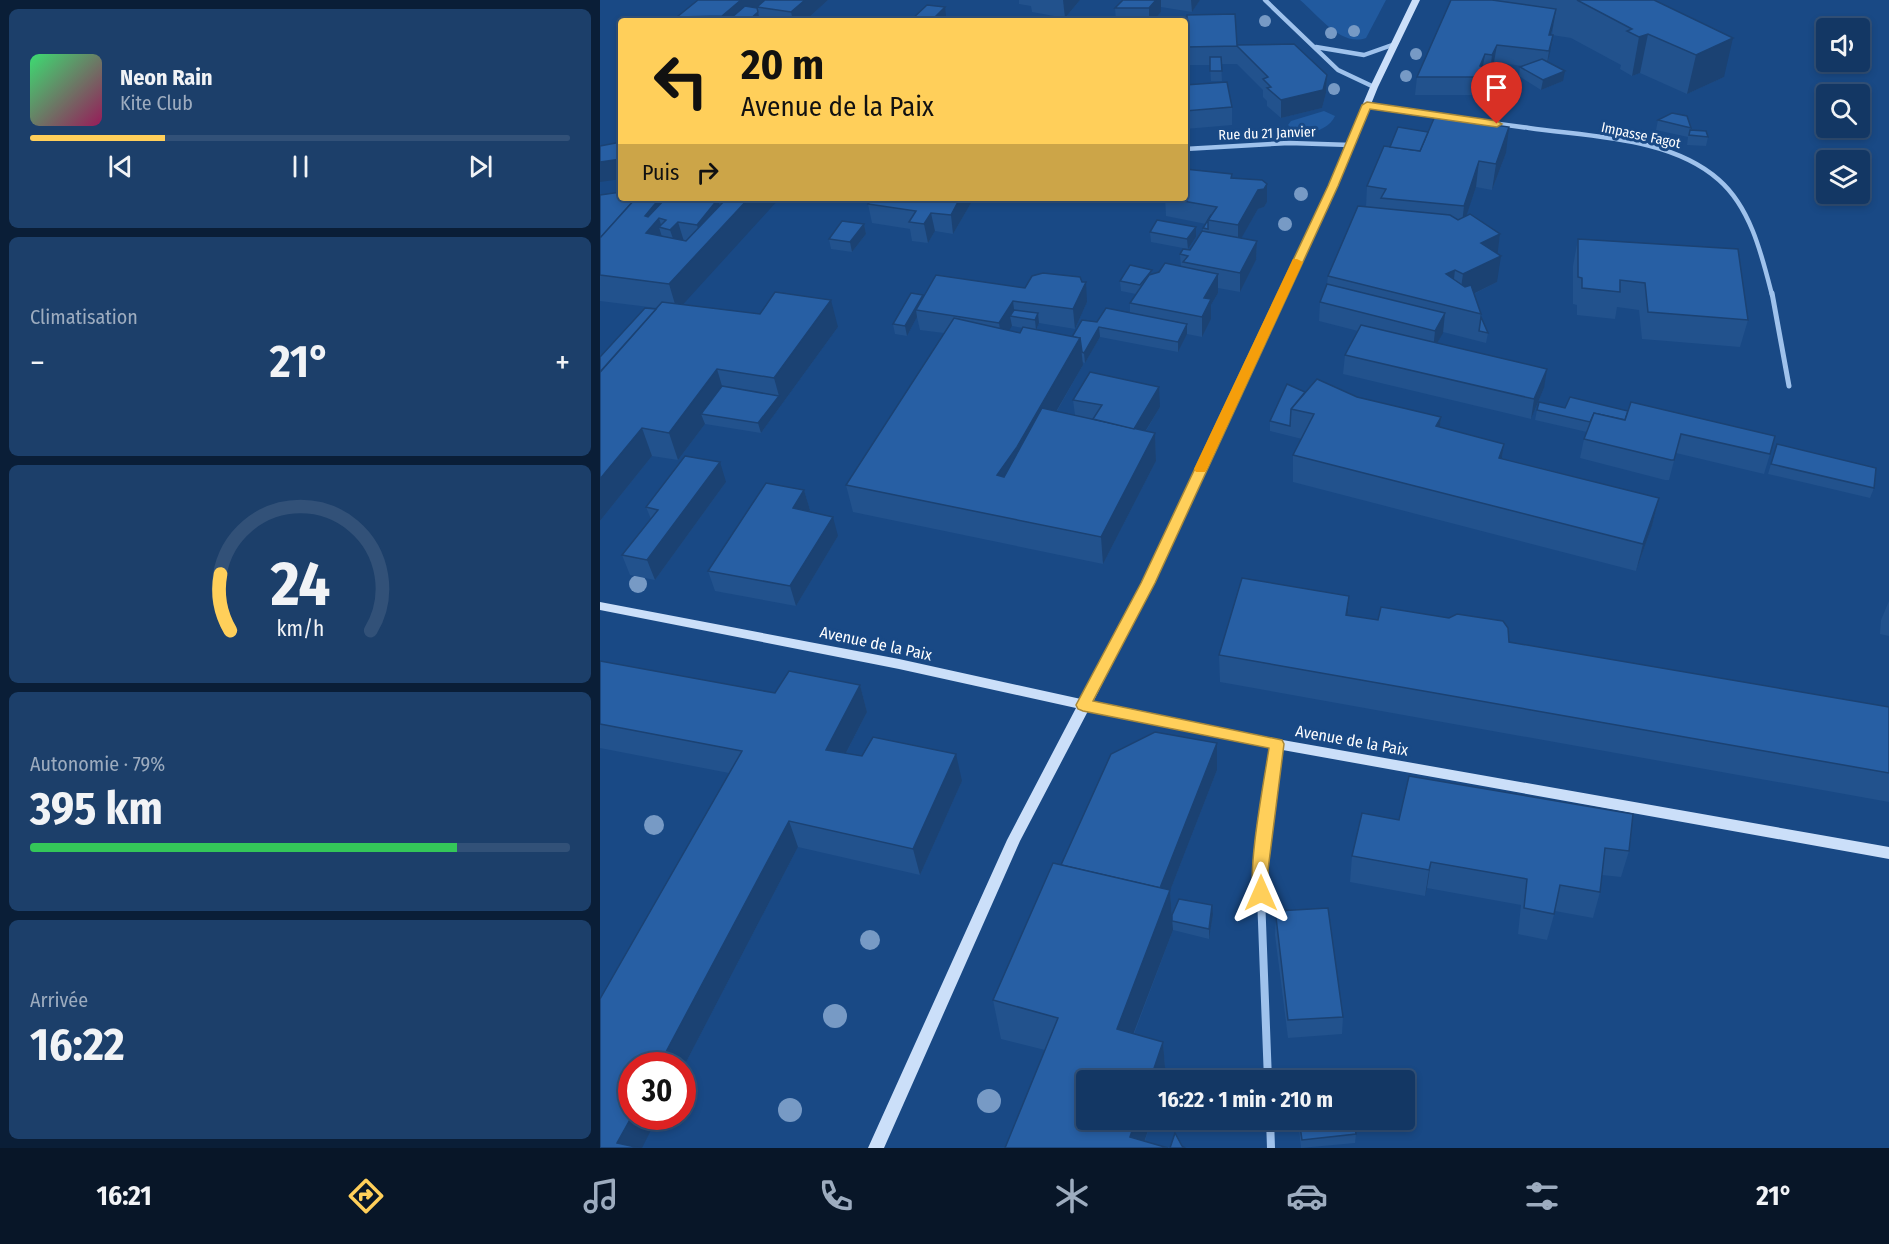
<!DOCTYPE html>
<html lang="fr">
<head>
<meta charset="utf-8">
<style>
	body { margin:0; font-family:"Fira Sans Condensed",sans-serif; background:#1c3f6a; color:#f1f3f6; height:100vh; display:flex; flex-direction:column; font-size:22px; white-space:nowrap }
	* { box-sizing:border-box; margin:0 }
	p { font-size:20px; color:#9dacbf }
	.icon { flex:none; width:33px; height:33px; fill:none; stroke:currentColor; stroke-width:2; stroke-linecap:round; stroke-linejoin:round }
	.map { position:relative; flex:1; overflow:hidden }
	.panel { display:flex; flex-direction:column; gap:9px; padding:9px; background:#0a1e37; width:600px }
	.panel>* { flex:none }
	.hud { position:absolute; left:18px; top:18px; width:570px; height:183px; border-radius:6px; box-shadow:0 3px 9px #0003,0 0 0 2px #325178; background:#ffcf5a; color:#111; overflow:hidden }
	.controls { position:absolute; left:1216px; top:18px; display:grid; gap:12px }
	.controls a { display:grid; place-items:center; width:54px; height:54px; border-radius:6px; background:#133764; box-shadow:0 3px 9px #0003,0 0 0 2px #325178; font-size:30px }
	.speed { position:absolute; left:18px; top:1052px; display:flex; gap:12px; font-size:30px; font-weight:700; text-align:center }
	.speed>* { display:grid; place-content:center; width:78px; height:78px; border-radius:50%; background:#133764; box-shadow:0 3px 9px #0003,0 0 0 2px #325178; line-height:1 }
	.speed .limit { border:9px solid #d22; background:#fff; color:#111 }
	.pin { position:absolute; display:grid; place-items:center; width:51px; height:51px; color:#fff; margin:-62px -26px; border-radius:50% 50% 50% 0; rotate:-45deg; box-shadow:0 0 6px #0007 }
	.pin .icon { rotate:45deg }
	.me { position:absolute; width:66px; margin:-33px; rotate:0deg; stroke-linejoin:round; filter:drop-shadow(0 0 4px #0008) }
	.turn { display:flex; align-items:center; gap:21px; height:126px; padding:0 24px; font-size:27px }
	.turn .icon { width:78px; height:78px; stroke-width:2.5 }
	.turn b { display:block; font-size:42px; line-height:51px }
	.then { display:flex; align-items:center; height:57px; padding:0 24px; background:#0003; gap:12px; font-size:22px }
	.big { font-size:45px; font-weight:700; line-height:1.1 }
	.panel .tile { flex:1; display:flex; flex-direction:column; justify-content:center; gap:9px; min-width:0; padding:0 21px; border-radius:9px; background:#1c3f6a }
	.panel .dial { align-items:center; gap:0 }
	.dial svg { height:156px; overflow:visible; fill:none; stroke:#325178; stroke-width:7; stroke-linecap:round; text-anchor:middle }
	.dial text { fill:#f1f3f6; stroke:none }
	.song { display:flex; align-items:center; gap:18px }
	.cover { width:72px; height:72px; border-radius:9px; background:linear-gradient(135deg,hsl(140 70% 55%),hsl(330 70% 35%)) }
	.played { height:6px; border-radius:3px; background:linear-gradient(90deg,#ffcf5a 25%,#325178 25%) }
	.keys { display:flex; justify-content:space-around; direction:ltr }
	.heat { display:flex; justify-content:space-between; align-items:center; font-size:33px; direction:ltr }
	.charge { height:9px; border-radius:4px; background:linear-gradient(90deg,#34c759 79%,#325178 0) }
	.trip { position:absolute; left:476px; top:1070px; width:339px; height:60px; border-radius:6px; background:#133764; box-shadow:0 3px 9px #0003,0 0 0 2px #325178; font-weight:700; line-height:60px; text-align:center }
	.menu { display:flex; height:96px; justify-content:space-around; align-items:center; background:#081628; color:#9dacbf }
	.menu .icon { width:42px; height:42px }
	.menu .active { color:#ffcf5a }
	.menu b { font-size:27px; color:#f1f3f6 }
	main { display:flex; flex:1; min-height:0 }
	.map>svg:first-child { display:block }
	.green { fill:#215a9f }
	.lines { fill:none; stroke-linecap:round; stroke-linejoin:round }
	.minor-far2 { stroke:#9fc2ec; stroke-width:4.5 }
	.minor-far1 { stroke:#9fc2ec; stroke-width:5 }
	.minor { stroke:#9fc2ec; stroke-width:8 }
	.secondary { fill:#cbdff9; fill-rule:evenodd }
	.tree { fill:#779ac5 }
	.wall { fill:#22528d; fill-rule:evenodd }
	.shaded-wall { fill:#1b4273 }
	.building { fill:#275fa4; stroke:#1b4273; stroke-width:1.5 }
	.route { fill:#ffcf5a; stroke:#a6873a; stroke-width:1.5 }
	.slow { fill:#f59e0b }
	.labels { text-anchor:middle; stroke-width:6; stroke-linejoin:round; paint-order:stroke }
	.far-street-label { font-size:14px; fill:#fff; stroke:#194985 }
	.street-label { font-size:16px; fill:#fff; stroke:#194985 }
</style>
</head>
<body>
<main>
<section class="panel">
<div class="tile">
<div class="song"><i class="cover"></i><div><b>Neon Rain</b><p>Kite Club</p></div></div>
<div class="played"></div>
<div class="keys"><svg class="icon" aria-label="previous" viewBox="0 0 24 24"><path d="M18 5L8 12l10 7zM5 5v14"/></svg><svg class="icon" aria-label="pause" viewBox="0 0 24 24"><path d="M8 5v14M16 5v14"/></svg><svg class="icon" aria-label="next" viewBox="0 0 24 24"><path d="M6 5l10 7-10 7zM19 5v14"/></svg></div>
</div>
<div class="tile"><p>Climatisation</p>
<div class="heat"><a>−</a><b class="big">21°</b><a>+</a></div>
</div>
<div class="tile dial"><svg viewBox="0 0 100 80">
<path d="M14 69A42 42 0 1 1 86 69"/>
<path d="M14 69A42 42 0 0 1 9 40" stroke="#ffcf5a"/>
<text x="50" y="56" font-size="32" font-weight="700">24</text>
<text x="50" y="72" font-size="11">km/h</text>
</svg></div>
<div class="tile"><p>Autonomie · 79%</p><b class="big">395 km</b><div class="charge"></div></div>
<div class="tile"><p>Arrivée</p><b class="big">16:22</b></div>
</section>
<div class="map">
<svg width="1289" height="1148" viewBox="0 0 1289 1148">
	<rect width="100%" height="100%" fill="#194985"/>
	<!-- green -->
	<g class="green">
		<path d="M700,0H786L766,38C741,47 718,15 700,0Z"/>
		<path d="M724,111L735,116C728,132 701,138 688,125L691,121Z"/>
	</g>
	<g class="lines">
		<!-- minor-far2 -->
		<g class="minor-far2">
			<path d="M665,0L738,70L774,87"/>
			<path d="M716,47L764,55L795,44"/>
			<path d="M767,105C821,113 875,121 929,128C991,137 1071,137 1119,180C1151,208 1162,256 1172,295"/>
			<path d="M585,149L689,143L751,145"/>
		</g>
		<!-- minor-far1 -->
		<path class="minor-far1" d="M1172,293L1189,386"/>
		<!-- minor -->
		<g class="minor">
			<path d="M668,1080L660,870L677,744"/>
			<path d="M670,1119L671,1148"/>
		</g>
		<!-- secondary -->
		<path class="secondary" d="M812,0H820L778,87L738,186L554,583L493,702L677,739L1289,847V859L677,749L488,711L420,841L284,1148H268L407,840L476,708L299,669L0,610V602L299,659L481,699L542,583L728,186L770,87Z"/>
	</g>
	<!-- trees -->
	<g class="tree">
		<circle cx="665" cy="21" r="6"/>
		<circle cx="754" cy="31" r="6"/>
		<circle cx="731" cy="33" r="6"/>
		<circle cx="816" cy="54" r="6"/>
		<circle cx="806" cy="76" r="6"/>
		<circle cx="734" cy="89" r="6"/>
		<circle cx="701" cy="194" r="7"/>
		<circle cx="685" cy="224" r="7"/>
		<circle cx="38" cy="584" r="9"/>
		<circle cx="54" cy="825" r="10"/>
		<circle cx="270" cy="940" r="10"/>
		<circle cx="235" cy="1016" r="12"/>
		<circle cx="389" cy="1101" r="12"/>
		<circle cx="190" cy="1110" r="12"/>
	</g>
	<!-- wall -->
	<g class="wall">
		<path d="M165,0H228L205,21H78L77,17L157,8V7Z"/>
		<path d="M419,0H480L465,18L432,12L431,6L419,4Z"/>
		<path d="M523,0H600L592,12L561,7V12L553,21H516L515,8Z"/>
		<path d="M851,0H1054L1124,77L1087,94L1040,73L1032,76L1020,69L1021,65L971,38L952,35L953,27L951,35H953L948,62L963,81L941,90L919,76L920,67L922,66L894,62L890,73H886L885,85L881,95H815L817,77Z"/>
		<path d="M637,45L727,75L726,93L722,108L681,118L667,106V101L663,97V90L637,64H621L622,81H611L610,65H587V47Z"/>
		<path d="M585,85L632,107V125L585,129Z"/>
		<path d="M1058,120L1091,128L1090,130L1108,137L1106,146L1087,145L1088,137L1056,130Z"/>
		<path d="M790,147L906,153L892,190L876,187L866,216L900,234L897,253V282L874,294L881,314V317L888,333L886,343L843,332L837,343L944,388L931,419L743,374L745,355L758,331L719,321L720,302L727,284L728,276L766,207L767,186Z"/>
		<path d="M632,174V178L667,184V202L664,207L658,209L641,238L657,241L656,260L640,292L618,288V293L611,305V319L602,337L587,334L578,352L500,337L485,363L482,362L483,365L457,411L475,415L473,400L560,407L546,431L555,433L556,461L503,564L253,512L246,485L344,333L320,330L317,317L307,336L295,334L293,324L323,298L487,302L475,329L439,323L436,330L472,337L497,322L530,313V303L536,294L521,291L520,281L581,267L580,254L590,250L603,231V228L606,224L566,216L565,198ZM412,326L423,328L420,333L409,330Z"/>
		<path d="M0,195L118,199L120,205L83,305L238,327L161,433L105,424L78,460L52,456L0,521V357L57,308L0,301Z"/>
		<path d="M374,198L353,234L335,231L328,243L312,241L310,229L272,223L268,204Z"/>
		<path d="M264,224L266,234L252,252L231,249L229,239Z"/>
		<path d="M596,227V237L588,249L551,242L550,232Z"/>
		<path d="M978,239L1148,320L1140,347L1042,339L1039,310L1017,307L1015,319L977,315V305L973,304V266Z"/>
		<path d="M705,392L757,397L841,417L840,427L904,444L902,458L1059,498L1052,526L1036,571L693,482V455L702,439L670,431V421Z"/>
		<path d="M970,397L1170,454L1164,474L1076,453L1069,480H1065L980,458L984,439L987,432L935,420L937,410L965,408Z"/>
		<path d="M1177,444L1274,488L1270,498L1168,474Z"/>
		<path d="M126,482L55,580L30,575L22,555L51,519L46,507Z"/>
		<path d="M204,490L210,510L209,512L238,536L196,606L115,591L108,571Z"/>
		<path d="M749,596L748,615L1289,707V802L620,682L619,655Z"/>
		<path d="M1289,601V636L1280,634L1281,620Z"/>
		<path d="M0,661L175,693L260,685L267,712L246,753L362,781L320,875L198,847L82,1070V1065L129,773L0,748Z"/>
		<path d="M617,770L570,891L572,915H613L609,939L573,930L534,1034L563,1042L566,1080H486V1119H552L545,1141L405,1148L445,1050L401,1039L393,1000L461,865Z"/>
		<path d="M799,820L1029,851L1021,877L1002,875L1000,892L993,918L955,911L947,940L918,934L921,905L827,888L825,896L750,882L752,856Z"/>
		<path d="M676,917L743,1017L742,1034L688,1038L675,935Z"/>
		<path d="M698,1119H754L756,1134L755,1143L701,1148Z"/>
	</g>
	<!-- shaded-wall -->
	<g class="shaded-wall">
		<path d="M141,0H165L141,21L130,19L131,21H123L122,16Z"/>
		<path d="M205,0H228L205,21H193L191,12Z"/>
		<path d="M463,0H480L465,18Z"/>
		<path d="M556,0H561V12L553,21H549V8Z"/>
		<path d="M591,0H600L592,12Z"/>
		<path d="M345,7L346,16L341,21H331Z"/>
		<path d="M956,10L953,27L946,53L949,35Z"/>
		<path d="M158,12L160,21H148Z"/>
		<path d="M1048,34L1040,73L1032,76L1039,37Z"/>
		<path d="M953,35L950,53L946,69L949,51Z"/>
		<path d="M1133,38L1124,77L1087,94L1096,55Z"/>
		<path d="M897,45L894,62L890,73L892,55Z"/>
		<path d="M885,54L882,72L880,66Z"/>
		<path d="M887,67L885,85L881,95L883,77Z"/>
		<path d="M965,71L963,81L941,90L943,80Z"/>
		<path d="M727,75L726,93L722,108L681,118V100Z"/>
		<path d="M909,127L906,153L892,190L896,164Z"/>
		<path d="M21,159V179L0,182V162Z"/>
		<path d="M879,161L876,187L861,232L864,206Z"/>
		<path d="M667,184V202L664,207L658,209L638,244V225L658,190Z"/>
		<path d="M46,198H86L66,220L59,218L62,228L59,227L65,247L0,274Z"/>
		<path d="M149,198H180L77,311L69,284L103,247L97,225L118,199L125,224Z"/>
		<path d="M360,198H374L353,234L351,215Z"/>
		<path d="M331,213L335,231L328,243L324,224Z"/>
		<path d="M78,222L86,248L79,256L70,230Z"/>
		<path d="M264,224L266,234L252,252L250,242Z"/>
		<path d="M596,227V237L588,249L587,239Z"/>
		<path d="M900,234L897,258L901,256L897,282L859,301L863,274L881,243Z"/>
		<path d="M657,241L656,260L640,292V273Z"/>
		<path d="M855,270L852,296L846,274Z"/>
		<path d="M618,274V293L611,305V319L602,337V317L604,298Z"/>
		<path d="M486,282L487,302L475,329L473,309Z"/>
		<path d="M323,295L324,305L316,310L317,317L307,336L305,326Z"/>
		<path d="M231,300L238,327L161,433L158,423L179,396L174,378Z"/>
		<path d="M413,301L415,317L410,316L412,326L402,342L399,323Z"/>
		<path d="M438,313L439,323L436,330L435,320Z"/>
		<path d="M845,313L843,333L833,350L835,331Z"/>
		<path d="M587,324V334L578,352V342Z"/>
		<path d="M499,327L500,337L485,363L484,353Z"/>
		<path d="M480,338L483,365L420,474L408,493L397,475Z"/>
		<path d="M117,369L125,396L101,414L105,424L78,460L69,433Z"/>
		<path d="M947,369L944,388L931,419L934,399Z"/>
		<path d="M559,387L560,407L531,455L530,436Z"/>
		<path d="M841,417L838,444L836,426Z"/>
		<path d="M42,428L52,456L0,521V479Z"/>
		<path d="M555,433L556,461L503,564L501,537Z"/>
		<path d="M904,444L900,471L899,458Z"/>
		<path d="M120,462L126,482L55,580L47,560Z"/>
		<path d="M204,490L210,510L198,528L193,508Z"/>
		<path d="M1059,498L1052,526L1036,571L1043,544Z"/>
		<path d="M233,517L238,536L196,606L190,586Z"/>
		<path d="M749,596L747,624L746,615Z"/>
		<path d="M260,685L267,712L234,776L226,750Z"/>
		<path d="M617,743V770L570,891L573,930L521,1066L517,1029L555,900Z"/>
		<path d="M356,754L362,781L320,875L313,849Z"/>
		<path d="M189,821L198,847L82,1070V1065H59Z"/>
		<path d="M831,862L827,888L825,896L829,870Z"/>
		<path d="M612,905L613,915L609,939V929Z"/>
		<path d="M563,1042L566,1080H550Z"/>
		<path d="M32,1116H58L42,1148H21L17,1143Z"/>
		<path d="M536,1119H552L542,1148L530,1137Z"/>
	</g>
	<!-- building -->
	<g class="building">
		<path d="M98,0H141L122,16L77,17Z"/>
		<path d="M165,0H205L191,12L157,7Z"/>
		<path d="M523,0H556L549,8H515Z"/>
		<path d="M851,0H892L956,9L949,35H953L949,51L897,45L892,55L885,54L880,66L887,67L883,77H817Z"/>
		<path d="M977,0H1054L1133,38L1096,55L1048,34L1039,37L1027,31L1032,29Z"/>
		<path d="M327,5L345,7L331,21H310Z"/>
		<path d="M145,6L157,8L158,12L148,21L130,19Z"/>
		<path d="M635,14L637,45L694,44L727,75L723,90L681,100L667,88L671,87L663,79L668,77L637,46L587,47V15Z"/>
		<path d="M510,17L509,21H475L476,18Z"/>
		<path d="M610,57H621L622,71H610Z"/>
		<path d="M942,59L965,71L943,80L920,67Z"/>
		<path d="M627,82L632,107L585,111V85Z"/>
		<path d="M1072,113L1087,116L1091,128L1058,120Z"/>
		<path d="M835,116L909,127L896,164L879,161L864,206L781,198L786,189L767,186L784,146L820,151Z"/>
		<path d="M798,127L828,132L820,151L790,147Z"/>
		<path d="M1090,130L1106,131L1108,137L1089,135Z"/>
		<path d="M21,142V159L0,162V146Z"/>
		<path d="M585,169L632,174L631,178L662,180L667,184L664,189L658,190L638,225L608,220L617,207L566,198H585Z"/>
		<path d="M21,192V198H36L0,238V195Z"/>
		<path d="M36,198H60L45,216L48,217L66,198L118,199L97,225L78,222L70,230L59,227L66,220L59,218L46,233L86,241L127,198H149L69,284L0,275V238Z"/>
		<path d="M272,198H360L351,215L331,213L324,224L309,222L316,211L268,204Z"/>
		<path d="M758,206L850,215L858,220L870,214L900,234L881,243L901,256L863,274L855,270L846,274L865,287L871,285L881,314L728,276Z"/>
		<path d="M611,215L608,220V229L603,228Z"/>
		<path d="M557,220L596,227L587,239L550,232Z"/>
		<path d="M242,221L264,224L250,242L229,239Z"/>
		<path d="M602,231L657,241L640,273L583,262L588,256L580,254L583,249L590,250Z"/>
		<path d="M978,239L1138,249L1148,320L1048,312L1045,283L1020,280V292L982,288V278L978,277Z"/>
		<path d="M565,263L618,274L604,298L611,299L602,317L530,303L549,275L559,272Z"/>
		<path d="M530,265L552,270L540,285L520,281Z"/>
		<path d="M443,273L480,277L482,282H486L473,309L413,301L399,323L316,310L336,275L425,288L432,276Z"/>
		<path d="M727,284L845,313L835,331L720,302Z"/>
		<path d="M175,292L231,300L174,378L117,369L69,433L42,428L0,479V372L62,302L160,314Z"/>
		<path d="M311,293L323,295L305,326L293,324Z"/>
		<path d="M45,308L56,309L0,372V357Z"/>
		<path d="M506,308L587,324L578,342L499,327L484,353L482,352L480,338L472,337L482,320L497,322Z"/>
		<path d="M414,310L438,313L435,320L410,316Z"/>
		<path d="M881,317L888,333L879,331Z"/>
		<path d="M354,318L420,333L423,327L480,338L417,447L397,475L404,477L442,408L555,433L501,537L246,485Z"/>
		<path d="M761,325L947,369L934,399L745,355Z"/>
		<path d="M490,372L559,387L534,429L493,419L502,405L473,400Z"/>
		<path d="M717,379L757,397L841,417L836,426L904,444L899,458L1059,498L1043,544L693,455L714,414L691,409Z"/>
		<path d="M687,384L705,392L691,409L690,426L670,421Z"/>
		<path d="M122,386L179,396L158,423L101,414Z"/>
		<path d="M970,397L1028,411L1025,420L994,413L990,422L937,410L939,402L965,408Z"/>
		<path d="M1031,402L1175,436L1170,454L1081,434L1074,460H1071L984,439L994,413L1025,420Z"/>
		<path d="M1177,444L1276,468L1274,488L1171,464Z"/>
		<path d="M85,456L120,462L47,560L22,555L58,510L46,507Z"/>
		<path d="M166,483L204,490L193,508L233,517L190,586L108,571Z"/>
		<path d="M642,578L749,596L746,615L778,620L781,607L849,618L857,614L903,621L908,628L909,642L1289,707V773L619,655Z"/>
		<path d="M0,661L175,693L189,671L260,685L226,750L262,756L273,737L356,754L313,849L189,821L59,1065H32V1116L17,1143L40,1148H0V999L142,751L0,724Z"/>
		<path d="M555,732L617,743L560,888L461,865L511,754Z"/>
		<path d="M809,776L1033,814L1029,851L1005,848L1000,892L960,885L954,914L924,908L927,879L831,862L829,870L752,856L762,813L799,820Z"/>
		<path d="M453,863L570,890L517,1029L563,1042L550,1080H486V1119H536L530,1137L568,1148H405L458,1018L393,1000Z"/>
		<path d="M579,899L612,905L609,929L572,921V915Z"/>
		<path d="M728,908L743,1017L688,1020L676,917L677,911Z"/>
		<path d="M745,1073L747,1080H695V1077Z"/>
		<path d="M699,1119H754L756,1134L702,1140Z"/>
		<path d="M575,1133L582,1146L585,1148H570Z"/>
	</g>
	<!-- route -->
	<path class="route" d="M767,102L897,121L902,124L897,127L770,109L738,186L555,583L493,701L682,740L684,744L668,870L669,893L667,898L661,900L655,898C645,878 665,776 669,748L483,711L478,709L476,705L541,583L728,186L762,105Z"/>
	<!-- slow -->
	<path class="slow" d="M693,259H697L703,262L607,469L605,472H596L594,469Z"/>
	<g class="labels">
		<!-- far-street labels -->
		<g class="far-street-label">
			<text transform="translate(667 133) rotate(-2)" y="5">Rue du 21 Janvier</text>
			<text transform="translate(1041 135) rotate(12)" y="5">Impasse Fagot</text>
		</g>
		<!-- street labels -->
		<g class="street-label">
			<text transform="translate(276 643) rotate(12)" y="6">Avenue de la Paix</text>
			<text transform="translate(752 740) rotate(10)" y="6">Avenue de la Paix</text>
		</g>
	</g>
</svg>
<div class="controls">
<a><svg class="icon" aria-label="sound" viewBox="0 0 24 24"><path d="M4 9h4l5-4v14l-5-4H4zM17 9q2 3 0 6"/></svg></a>
<a><svg class="icon" aria-label="search" viewBox="0 0 24 24"><circle cx="10" cy="10" r="6"/><path d="M15 15l6 6"/></svg></a>
<a><svg class="icon" aria-label="layers" viewBox="0 0 24 24"><path d="M12 4l9 5-9 5-9-5zM3 14l9 5 9-5"/></svg></a>
</div>
<div class="speed"><div class="limit">30</div></div>
<div class="pin" style="left:897px;top:124px;background:#d93025"><svg class="icon" aria-label="arrive" viewBox="0 0 24 24"><path d="M6 21V4h12l-3 4 3 4H6"/></svg></div>
<svg class="me" style="left:661px;top:893px" viewBox="-20 -20 40 40"><path d="M0-17L14 15 0 8-14 15z" fill="#ffcf5a" stroke="#fff" stroke-width="4"/></svg>
<div class="trip">16:22 · 1 min · 210 m</div>
<div class="hud">
<div class="turn"><svg class="icon" aria-label="left" viewBox="0 0 24 24"><path d="M17 20v-9H6M10 6l-5 5 5 5"/></svg><div><b>20 m</b>Avenue de la Paix</div></div>
<div class="then">Puis<svg class="icon" aria-label="right" viewBox="0 0 24 24"><path d="M7 20v-9h11M14 6l5 5-5 5"/></svg></div>
</div>
</div>
</main>
<nav class="menu">
<b>16:21</b>
<svg class="icon active" aria-label="directions" viewBox="0 0 24 24"><path d="M12 3l9 9-9 9-9-9zM9 14v-3h6M13 9l2 2-2 2"/></svg>
<svg class="icon" aria-label="music" viewBox="0 0 24 24"><path d="M9 18V5l10-2v13"/><circle cx="6" cy="18" r="3"/><circle cx="16" cy="16" r="3"/></svg>
<svg class="icon" aria-label="phone" viewBox="0 0 24 24"><path d="M5 4h4l2 5-3 2q2 4 5 5l2-3 5 2v4C11 20 4 13 5 4z"/></svg>
<svg class="icon" aria-label="climate" viewBox="0 0 24 24"><path d="M12 3v18M4 7l16 10M4 17L20 7"/></svg>
<svg class="icon" aria-label="car" viewBox="0 0 24 24"><path d="M5 17H2v-5l4-1 3-4h7l3 4 3 1v5h-3M9 17h6M6 11h13"/><circle cx="7" cy="17" r="2"/><circle cx="17" cy="17" r="2"/></svg>
<svg class="icon" aria-label="filters" viewBox="0 0 24 24"><path d="M4 7h16M4 17h16"/><circle cx="9" cy="7" r="2"/><circle cx="15" cy="17" r="2"/></svg>
<b>21°</b>
</nav>
</body>
</html>
